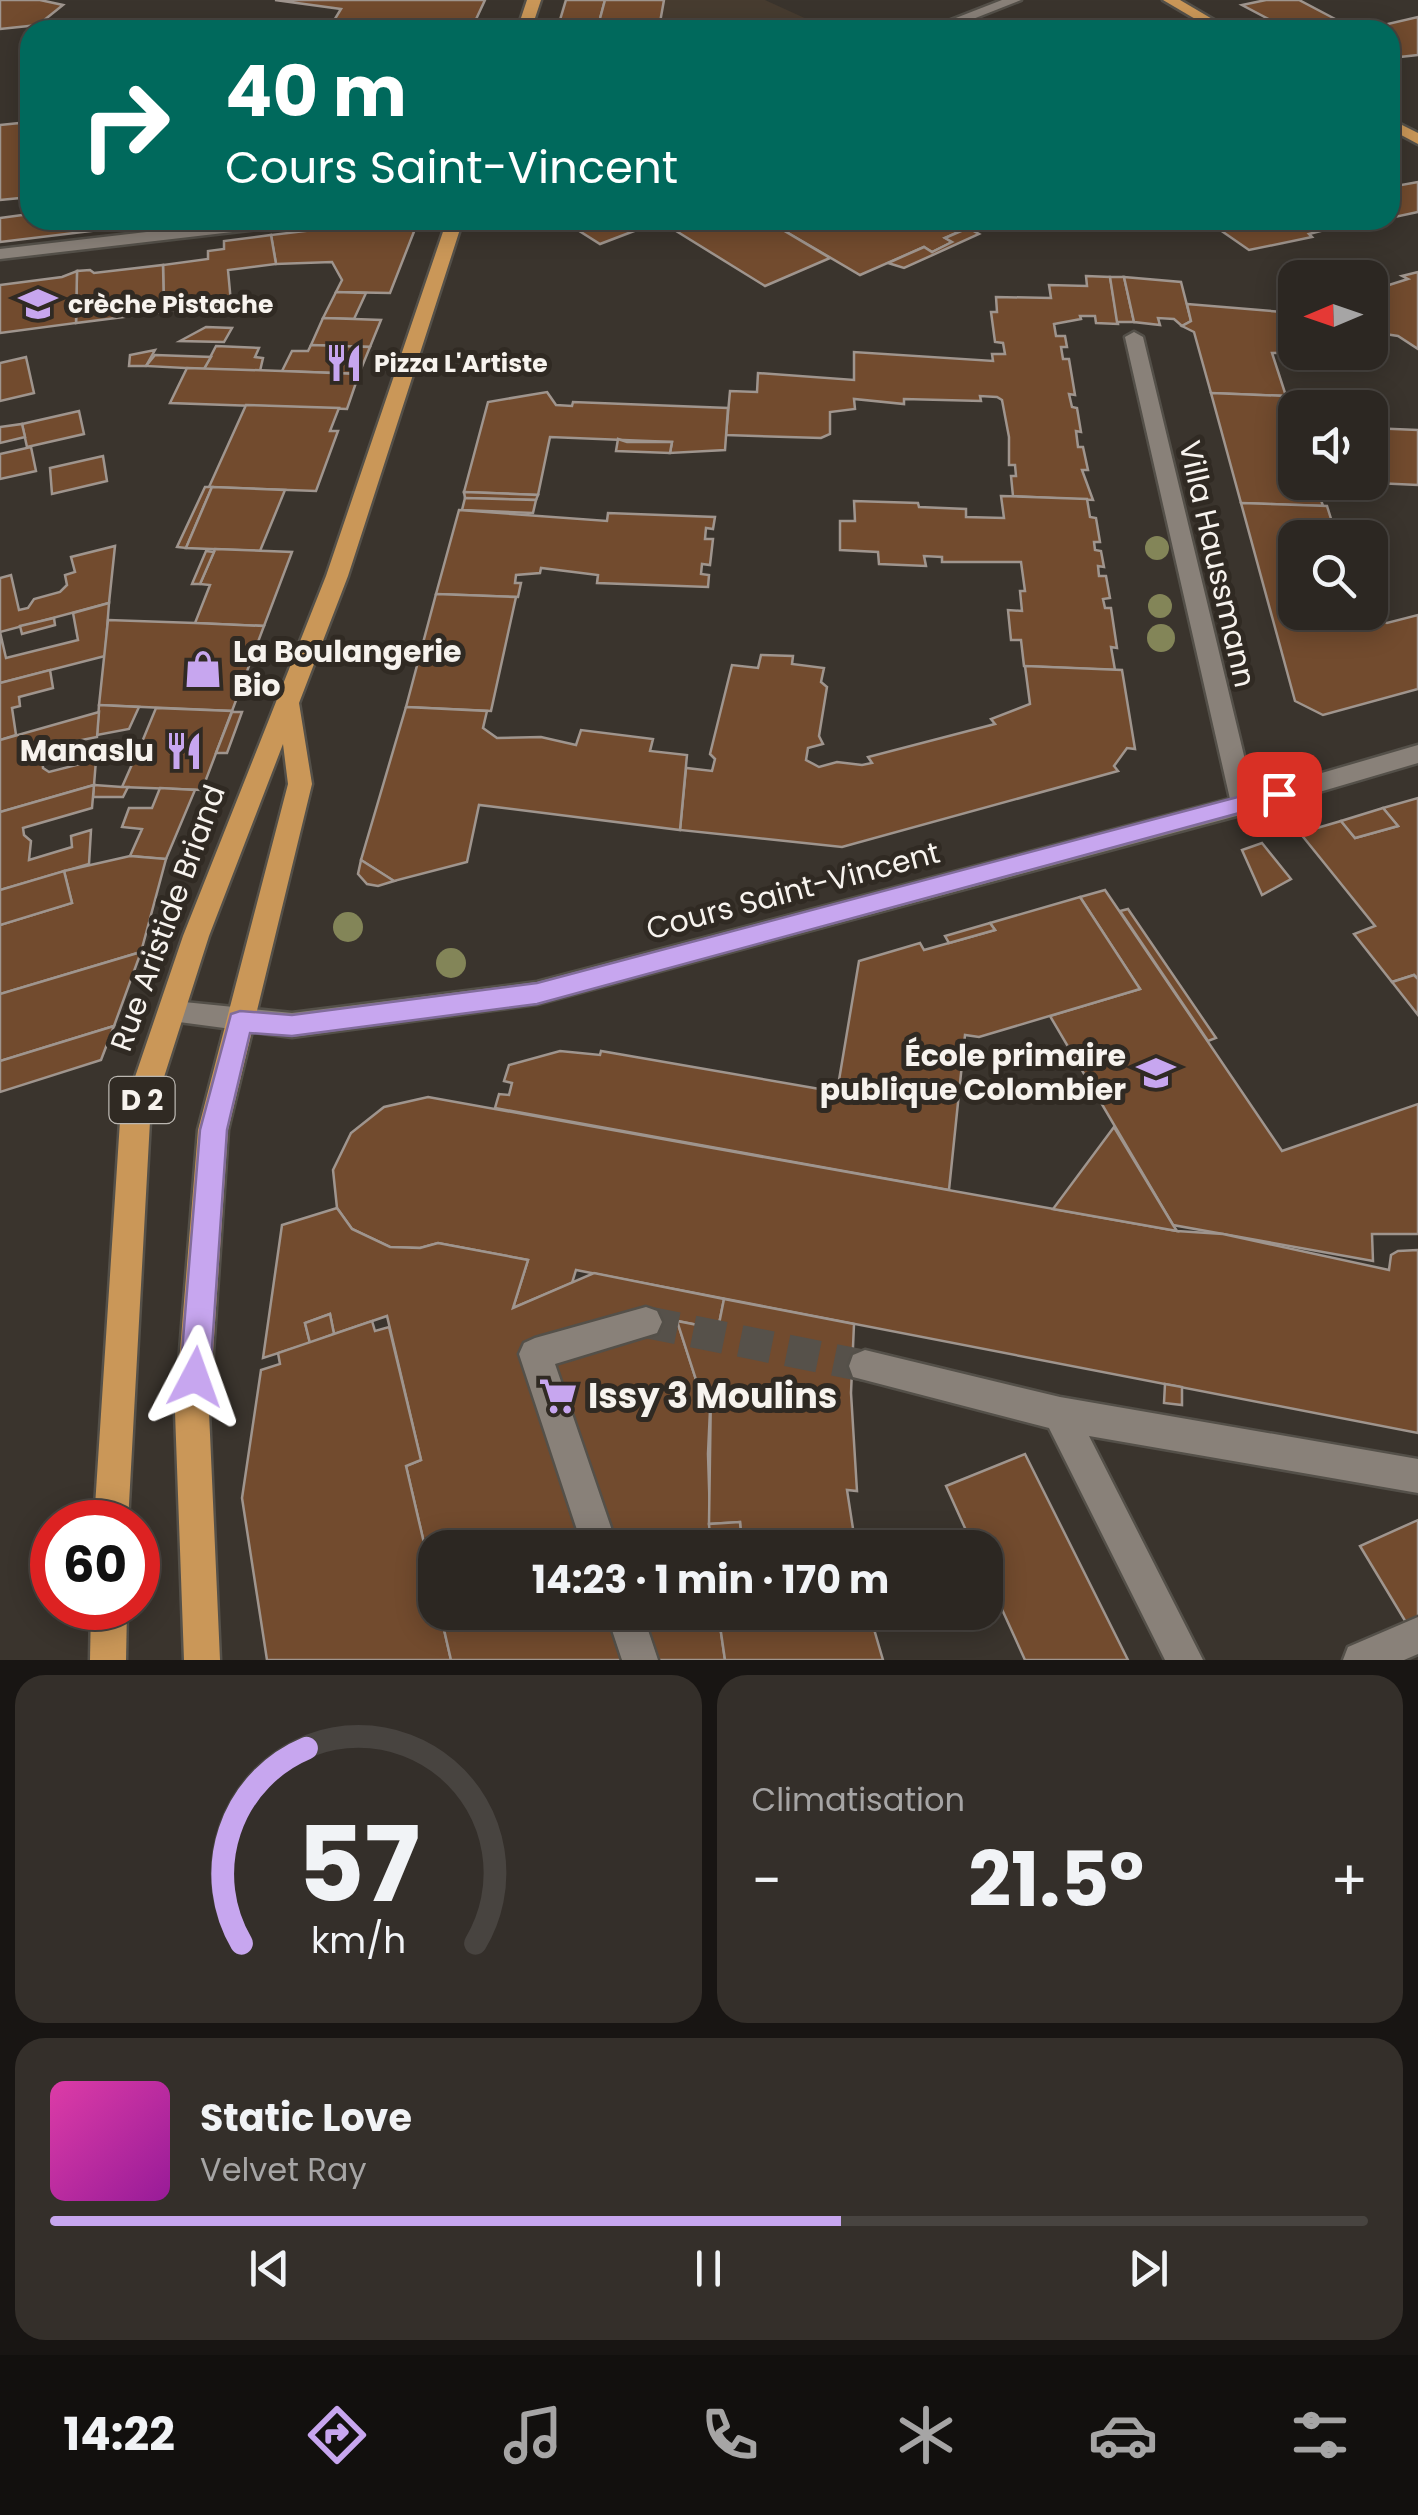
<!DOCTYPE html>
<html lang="fr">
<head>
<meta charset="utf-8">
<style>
	body { margin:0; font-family:Poppins,sans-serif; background:#342f2a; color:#f1f3f6; height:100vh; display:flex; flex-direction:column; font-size:38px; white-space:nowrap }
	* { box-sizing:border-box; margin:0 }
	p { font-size:32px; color:#a6a5a5 }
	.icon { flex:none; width:55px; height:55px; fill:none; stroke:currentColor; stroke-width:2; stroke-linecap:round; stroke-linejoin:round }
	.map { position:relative; height:1660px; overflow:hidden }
	.details { display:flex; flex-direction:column; gap:15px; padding:15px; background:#181513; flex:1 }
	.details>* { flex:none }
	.guide { position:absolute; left:20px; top:20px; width:1380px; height:210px; border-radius:30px; box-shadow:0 5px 25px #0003,0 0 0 2px #484440; background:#00695c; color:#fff; overflow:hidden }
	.needle { width:65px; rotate:268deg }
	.fabs { position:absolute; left:1278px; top:260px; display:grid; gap:20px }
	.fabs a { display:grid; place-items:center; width:110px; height:110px; border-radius:20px; background:#2c2722; box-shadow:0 5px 25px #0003,0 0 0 2px #484440; font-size:50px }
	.speed { position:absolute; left:30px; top:1500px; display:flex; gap:20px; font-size:50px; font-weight:700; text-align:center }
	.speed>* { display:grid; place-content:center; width:130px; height:130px; border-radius:50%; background:#2c2722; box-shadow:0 5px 25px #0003,0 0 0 2px #484440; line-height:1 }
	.speed .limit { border:15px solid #d22; background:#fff; color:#111 }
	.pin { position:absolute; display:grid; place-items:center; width:85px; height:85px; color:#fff; margin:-42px; border-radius:20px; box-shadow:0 5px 15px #0006 }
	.me { position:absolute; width:110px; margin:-55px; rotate:4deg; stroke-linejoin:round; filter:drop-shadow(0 0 8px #0008) }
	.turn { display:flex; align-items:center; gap:35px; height:210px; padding:0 40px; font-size:45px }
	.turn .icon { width:130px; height:130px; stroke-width:2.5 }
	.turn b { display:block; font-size:70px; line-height:85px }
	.big { font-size:75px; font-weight:700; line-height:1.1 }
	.details .card { flex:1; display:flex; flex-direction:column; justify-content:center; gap:15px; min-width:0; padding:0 35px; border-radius:30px; background:#342f2a }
	.details .dial { align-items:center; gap:0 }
	.dial svg { height:260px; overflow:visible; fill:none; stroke:#484440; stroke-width:7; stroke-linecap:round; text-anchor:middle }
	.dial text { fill:#f1f3f6; stroke:none }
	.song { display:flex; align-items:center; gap:30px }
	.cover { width:120px; height:120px; border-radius:15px; background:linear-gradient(135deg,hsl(320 70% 55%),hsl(300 70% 35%)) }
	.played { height:10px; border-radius:5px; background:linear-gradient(90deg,#c7a6ef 60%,#484440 60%) }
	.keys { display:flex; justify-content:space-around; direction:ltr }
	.heat { display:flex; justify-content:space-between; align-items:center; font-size:55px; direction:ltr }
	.details .tiles { flex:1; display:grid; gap:15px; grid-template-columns:1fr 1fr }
	.card:last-child { grid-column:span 2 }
	.trip { position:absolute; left:418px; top:1530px; width:585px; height:100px; border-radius:30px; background:#2c2722; box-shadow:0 5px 25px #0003,0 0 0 2px #484440; font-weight:700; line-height:100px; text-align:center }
	.menu { display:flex; height:160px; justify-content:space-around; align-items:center; background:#12100e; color:#a6a5a5 }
	.menu .icon { width:70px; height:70px }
	.menu .selected { color:#c7a6ef }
	.menu b { font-size:45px; color:#f1f3f6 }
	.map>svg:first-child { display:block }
	.built { fill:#473c30 }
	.building { fill:#724b2e; stroke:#9f958e; stroke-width:2.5 }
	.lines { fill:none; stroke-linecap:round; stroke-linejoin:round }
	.street-tunnel { stroke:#56514a; stroke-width:32; stroke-dasharray:32 16; stroke-linecap:butt }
	.street-casing { stroke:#545049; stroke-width:5 }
	.primary-casing { stroke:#545049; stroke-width:5 }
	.street { fill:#898179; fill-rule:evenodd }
	.primary { fill:#ca9758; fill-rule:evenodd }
	.tree { fill:#838558 }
	.route { fill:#c7a6ef; stroke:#816c9b; stroke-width:2.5 }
	.labels { text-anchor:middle; stroke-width:10; stroke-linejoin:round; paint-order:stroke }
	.far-poi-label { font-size:25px; font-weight:bold; fill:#f7f3ee; stroke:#302a23; text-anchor:start }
	.shield { fill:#302a23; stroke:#bbb7b1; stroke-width:2.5 }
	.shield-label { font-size:28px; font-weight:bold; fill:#f7f3ee }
	.street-label { font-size:30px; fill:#f7f3ee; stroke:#302a23 }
	.poi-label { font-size:30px; font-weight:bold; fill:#f7f3ee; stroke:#302a23; text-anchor:end }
	.near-poi-label { font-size:35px; font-weight:bold; fill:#f7f3ee; stroke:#302a23; text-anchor:start }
</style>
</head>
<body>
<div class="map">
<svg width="1418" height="1660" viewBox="0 0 1418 1660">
	<rect width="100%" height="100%" fill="#3a342d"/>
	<!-- built -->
	<path class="built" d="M564,0H765L831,30H555Z"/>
	<!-- building -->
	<g class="building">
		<path d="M0,0H40L63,5L38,25L0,29Z"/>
		<path d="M275,0H485L471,30L330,27L341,9Z"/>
		<path d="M566,0H605L597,30H557Z"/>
		<path d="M605,0H664L659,28L598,26Z"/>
		<path d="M1266,0H1299L1356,30H1289L1242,5Z"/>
		<path d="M1418,17V55L1390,58V30H1362Z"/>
		<path d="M1088,20L1104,30H1045Z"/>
		<path d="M30,122V197L0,200V125Z"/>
		<path d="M1418,182V212L1390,218V187Z"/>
		<path d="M30,214V220H182L0,242V218Z"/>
		<path d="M398,220L415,229L390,293L336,292L342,280L332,262L276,264L271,235Z"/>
		<path d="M562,220H663L600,244Z"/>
		<path d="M766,220H986L945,238L952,242L932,252L924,247L860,275Z"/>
		<path d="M766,220L830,258L765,286L660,221Z"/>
		<path d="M1226,220H1325L1332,225L1317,228L1321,231L1309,234L1312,237L1249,250L1210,223Z"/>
		<path d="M968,228L979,234L904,268L888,263L924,247L932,252L952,242L945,238Z"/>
		<path d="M271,235L276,264L228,270L231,303L164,312L163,265L208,259V251L224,249V241Z"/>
		<path d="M163,265L164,312L76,323L77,271L90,270L94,273Z"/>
		<path d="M77,271L76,323L0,333V285L62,277Z"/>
		<path d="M1418,272V349L1398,336L1385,334L1370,339V291L1408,279L1402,276Z"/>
		<path d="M1086,276L1110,277L1118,324L1096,323L1095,316H1080L1081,319L1054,324L1056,336H1065L1067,347H1061L1063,359H1069L1075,395L1069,394L1072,407L1077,408L1081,432L1076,431L1078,447H1083L1088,470H1082L1093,500L1013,496L1011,476H1016L1015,465H1009V437L1002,400L997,397L980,396L981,401L904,399V404L854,399L855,409L830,412V434L821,438L726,435L730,391L757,392L758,373L854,380V352L993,361L992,354H1005L1003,343L995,342L991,312H997L996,297L1051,298L1049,285L1087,286Z"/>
		<path d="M1110,277H1124L1134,322H1117Z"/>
		<path d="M1124,277L1181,282L1191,321L1182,326L1174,319L1158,318L1160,325L1134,322Z"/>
		<path d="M336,292L366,293L354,319L323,318Z"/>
		<path d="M1187,304L1295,313V352H1338L1272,353L1286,396L1211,393L1194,332L1182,326L1191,321Z"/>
		<path d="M323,318L354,319L381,320L370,347L311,345Z"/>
		<path d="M206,327L232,328L224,342L180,341Z"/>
		<path d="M311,345L370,347L359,374L282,371L292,351H308Z"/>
		<path d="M216,346L259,348L255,357L263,358L260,371L204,369Z"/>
		<path d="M155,350L146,366H129L130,355Z"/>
		<path d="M155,355L211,357L204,369L146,366Z"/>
		<path d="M26,357L34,393L0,401V363Z"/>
		<path d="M187,368L282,371L359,374L347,409L170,403Z"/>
		<path d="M547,392L556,405L572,406L573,402L728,408L725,450L670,453L672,442L550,437L538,495L464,492L488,402Z"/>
		<path d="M1211,393L1286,396L1295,423V482H1315L1323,506L1241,503Z"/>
		<path d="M246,405L339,408L330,431H338L316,491L209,487Z"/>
		<path d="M79,411L84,434L27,447L22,424Z"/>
		<path d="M22,424L25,437L0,443V427Z"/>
		<path d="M1370,428L1418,430V485L1354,482H1370Z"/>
		<path d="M618,439L627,442H672L670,453L616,451Z"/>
		<path d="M31,447L36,471L0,479V454Z"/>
		<path d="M103,456L107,481L52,494L50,468Z"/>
		<path d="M205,487H212L186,548L177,547Z"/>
		<path d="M212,487L285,490L260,551L186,548Z"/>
		<path d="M464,492L538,495L536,500L465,498Z"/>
		<path d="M1001,496L1087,499L1090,517L1096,518L1100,542H1094L1095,550L1101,551L1104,567L1098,566L1099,576H1106L1110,598L1103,599L1105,608H1111L1117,648L1111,647L1115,670L1024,666L1021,640H1011L1008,610L1022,611L1020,591H1025L1021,562H942V557L924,556L926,566L879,564L878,552L840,550V521H855L854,501L918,503L919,507L966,509V517L1004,518Z"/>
		<path d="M465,498L536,500L533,513L462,510Z"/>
		<path d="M1241,503L1327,506L1337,538H1295V612H1365L1387,623L1418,615V689L1323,715L1295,701Z"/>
		<path d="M459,510L607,521L608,513L715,517L713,529L706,528L705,539H713L710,565L702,564L701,574L709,575L708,587L597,583L598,575L541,568L540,573L516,575L515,583H521L518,597L436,594Z"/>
		<path d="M115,546L109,603L0,632V578L11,575L19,610L28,608L34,599L60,592L67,585L65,575L75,572L71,557Z"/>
		<path d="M215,549L292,552L264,626L195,623L210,585L200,584Z"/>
		<path d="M206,551L214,552L200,584H192Z"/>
		<path d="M436,594L516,597L491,711L406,707Z"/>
		<path d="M109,603L105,656L0,683V632L6,658L78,640L73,613Z"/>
		<path d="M54,618L55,625L22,634L20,626Z"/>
		<path d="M108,620L195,623L264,626L232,711L99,705Z"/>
		<path d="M761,655L793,656L792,664L824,668L821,682L827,687L819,736L823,744L808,748L806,760L819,767L837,762L862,765L872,763L868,757L995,724L991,719L1030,704L1025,666L1122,670L1135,749L1127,748L1114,766L1118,771L842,847L680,830L686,768L712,771L715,759L710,754L732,665L758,668Z"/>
		<path d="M50,670L53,688L19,697L20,706L12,708L16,735L0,740V683Z"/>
		<path d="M99,705L139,707L129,729L97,735Z"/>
		<path d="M406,707L487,711L483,728L497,738L541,737L576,745L581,730L653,739L650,751L687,755L680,830L479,805L467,862L394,881L361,860Z"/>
		<path d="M156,708L232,711L202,790L122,787L137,753L151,754L154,748L142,747V742Z"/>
		<path d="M99,712L97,737L46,747L42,755L43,768L49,772L96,760L94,785L0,812V740Z"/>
		<path d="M232,712H242L227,753H216Z"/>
		<path d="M94,785L122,787H128L123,797H93Z"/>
		<path d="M94,785L92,808L23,828L24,835L31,841L29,860L72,847L71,836L91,830L89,864L0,890V812Z"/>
		<path d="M160,788L195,790L166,859L130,856L142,829L122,827L129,808H152Z"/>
		<path d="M1418,798V979L1414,975L1392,982L1354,934L1375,926L1300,833L1341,821L1355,838L1398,826L1383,808Z"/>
		<path d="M1383,808L1398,826L1355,838L1341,821Z"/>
		<path d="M1262,843L1291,879L1262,895L1242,850Z"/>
		<path d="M130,856L166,859L141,952L0,994V925L72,903L64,871Z"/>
		<path d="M361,860L394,881L378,886L367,884L358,874Z"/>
		<path d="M64,871L72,903L0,925V890Z"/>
		<path d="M1105,890L1282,1151L1418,1104V1234H1372L1373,1261L1173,1225L1050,1016L1140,989L1080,897Z"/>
		<path d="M1080,897L1140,989L979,1037L965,1035L949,1190L495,1108L499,1094L509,1095L512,1083L504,1081L509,1065L560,1051L600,1055L601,1051L837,1092L859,961L920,943L924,950L949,943L995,930L990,923Z"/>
		<path d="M1128,909L1216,1038L1208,1041L1120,911Z"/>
		<path d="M990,923L995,930L949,943L945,936Z"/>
		<path d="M141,952L114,1026L0,1061V994Z"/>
		<path d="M1414,975L1418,979V1015L1392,982Z"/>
		<path d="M114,1026L101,1060L0,1092V1061Z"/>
		<path d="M428,1097L1177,1231L1223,1234L1389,1270L1391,1255L1398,1251L1418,1250V1433L576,1270L572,1283L513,1308L528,1260L438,1243L420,1248L390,1247L352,1229L337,1208L333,1170L351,1133L384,1107Z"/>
		<path d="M1114,1127L1173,1225L1177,1231L1053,1209Z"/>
		<path d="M337,1208L352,1229L390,1247L420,1248L438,1243L528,1260L513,1308L594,1273L724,1299L718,1329L677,1321L698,1386L711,1388L708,1454L711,1548H435V1590L406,1466L421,1460L387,1316L334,1334L330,1314L305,1323L310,1343L263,1358L282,1225Z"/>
		<path d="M724,1299L854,1324L851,1393L857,1491L847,1490L856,1548H742L740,1522L709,1524L711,1388L698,1386L677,1321L718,1329Z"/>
		<path d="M330,1314L334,1334L310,1343L305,1323Z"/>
		<path d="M372,1321L375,1331L389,1327L421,1460L406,1466L435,1590V1612H440L451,1660H267L242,1498L261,1370L280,1364L278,1353Z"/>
		<path d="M1165,1384L1182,1387V1405L1164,1403Z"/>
		<path d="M1025,1454L1128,1660H1025L985,1572V1548H974L946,1486Z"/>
		<path d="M1418,1520V1631L1413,1634L1360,1546Z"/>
		<path d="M740,1522L742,1548H711L709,1524Z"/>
		<path d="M440,1612H718L725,1660H451Z"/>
		<path d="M718,1612H869L883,1660H725Z"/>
	</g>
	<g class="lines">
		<!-- street-tunnel -->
		<path class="street-tunnel" d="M646,1322L865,1366"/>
		<!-- street casing -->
		<g class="street-casing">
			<g id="street">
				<path d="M1002,0H1021L945,30H925Z"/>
				<path d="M250,220H300L292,225L0,259V249Z"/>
				<path d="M1134,332L1143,337L1253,793L1418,745V763L1244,814L537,1004L292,1037L164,1020L160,1012L164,1004L174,1001L292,1013L537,982L1230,799L1125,337Z"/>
				<path d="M646,1307L657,1311L662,1322L657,1333L555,1364L618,1548H583L519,1354L524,1343L535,1338Z"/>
				<path d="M865,1350L1060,1397L1418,1459V1493L1089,1436L1203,1660H1165L1049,1428L853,1377L849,1366L853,1355Z"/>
				<path d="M606,1612H642L658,1660H622Z"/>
				<path d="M1418,1617V1654L1404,1660H1343L1348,1647Z"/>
			</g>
		</g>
		<!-- primary casing -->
		<g class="primary-casing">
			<g id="primary">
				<path d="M527,0H541L531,30H517Z"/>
				<path d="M1163,0H1180L1231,30H1214Z"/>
				<path d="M1390,119L1418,133V144L1390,129Z"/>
				<path d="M447,220H463L348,576L299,703L312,784L228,1130L209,1412L220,1660H184L175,1412L198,1130L288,784L283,744L209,936L150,1121L128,1522H94L120,1121L183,936L326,576Z"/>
				<path d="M91,1608H127L126,1660H90Z"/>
			</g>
		</g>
		<!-- street -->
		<use href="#street" class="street"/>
		<!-- primary -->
		<use href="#primary" class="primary"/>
	</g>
	<!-- trees -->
	<g class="tree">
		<circle cx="1157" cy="548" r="12"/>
		<circle cx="1160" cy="606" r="12"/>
		<circle cx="1161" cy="638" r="14"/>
		<circle cx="348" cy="927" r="15"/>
		<circle cx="451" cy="963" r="15"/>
	</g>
	<!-- route -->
	<path class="route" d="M1279,786L1287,789L1290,794L1287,800L537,1004L292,1036L250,1033L227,1130L210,1377L205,1388L195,1392L184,1388L180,1377L200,1130L231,1014L240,1011L292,1015L537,983Z"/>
	<!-- icons -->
	<defs>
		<g id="school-bare" transform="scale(3)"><path d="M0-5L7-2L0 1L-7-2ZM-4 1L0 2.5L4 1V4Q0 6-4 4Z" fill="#c7a6ef" stroke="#302a23" stroke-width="2.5" paint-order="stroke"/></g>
		<g id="restaurant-bare" transform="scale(3)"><path d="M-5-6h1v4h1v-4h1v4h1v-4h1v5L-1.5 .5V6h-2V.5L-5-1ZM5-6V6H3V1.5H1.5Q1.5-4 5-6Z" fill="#c7a6ef" stroke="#302a23" stroke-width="2.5" paint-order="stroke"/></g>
		<g id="shop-bare" transform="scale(3)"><path d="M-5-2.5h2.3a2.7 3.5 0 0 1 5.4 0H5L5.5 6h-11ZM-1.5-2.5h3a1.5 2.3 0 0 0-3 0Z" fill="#c7a6ef" stroke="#302a23" stroke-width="2.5" paint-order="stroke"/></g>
		<g id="supermarket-bare" transform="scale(3)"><path d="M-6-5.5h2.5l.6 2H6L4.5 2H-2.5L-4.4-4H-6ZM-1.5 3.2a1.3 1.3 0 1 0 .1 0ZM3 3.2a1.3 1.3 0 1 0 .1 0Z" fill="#c7a6ef" stroke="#302a23" stroke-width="2.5" paint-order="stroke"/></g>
	</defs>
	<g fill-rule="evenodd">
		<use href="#school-bare" x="38" y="304"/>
		<use href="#restaurant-bare" x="344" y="363"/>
		<use href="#shop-bare" x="203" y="669"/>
		<use href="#restaurant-bare" x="184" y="751"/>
		<use href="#school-bare" x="1156" y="1073"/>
		<use href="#supermarket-bare" x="558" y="1396"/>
	</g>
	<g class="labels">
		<!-- far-poi labels -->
		<g class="far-poi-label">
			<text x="68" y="313">crèche Pistache</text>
			<text x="374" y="372">Pizza L'Artiste</text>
		</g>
		<!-- shield labels -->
		<rect class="shield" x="109.5" y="1077" width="65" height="46" rx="8"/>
		<g class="shield-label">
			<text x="142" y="1110">D 2</text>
		</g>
		<!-- street labels -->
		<g class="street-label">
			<text transform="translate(1217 564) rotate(77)" y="10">Villa Haussmann</text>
			<text transform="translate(793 891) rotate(-15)" y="10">Cours Saint-Vincent</text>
			<text transform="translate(168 918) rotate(-70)" y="10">Rue Aristide Briand</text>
		</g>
		<!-- poi labels -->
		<g class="poi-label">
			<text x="233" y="662" text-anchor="start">La Boulangerie<tspan x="233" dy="34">Bio</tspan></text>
			<text x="154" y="761">Manaslu</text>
			<text x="1126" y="1066">École primaire<tspan x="1126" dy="34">publique Colombier</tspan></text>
		</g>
		<!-- near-poi labels -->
		<g class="near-poi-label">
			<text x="588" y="1408">Issy 3 Moulins</text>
		</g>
	</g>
</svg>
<div class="fabs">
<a><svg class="needle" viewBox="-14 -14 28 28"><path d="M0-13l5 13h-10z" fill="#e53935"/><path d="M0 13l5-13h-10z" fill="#a6a5a5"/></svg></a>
<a><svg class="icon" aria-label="sound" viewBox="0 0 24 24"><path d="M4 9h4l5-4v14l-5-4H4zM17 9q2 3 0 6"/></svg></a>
<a><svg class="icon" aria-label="search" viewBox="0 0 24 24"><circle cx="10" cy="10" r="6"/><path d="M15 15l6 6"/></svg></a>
</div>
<div class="speed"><div class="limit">60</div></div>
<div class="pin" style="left:1279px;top:794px;background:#d93025"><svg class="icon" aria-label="arrive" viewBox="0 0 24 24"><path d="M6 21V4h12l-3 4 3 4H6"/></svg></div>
<svg class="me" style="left:195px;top:1377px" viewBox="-20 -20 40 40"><path d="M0-17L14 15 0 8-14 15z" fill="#c7a6ef" stroke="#fff" stroke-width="4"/></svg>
<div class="trip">14:23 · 1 min · 170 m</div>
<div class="guide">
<div class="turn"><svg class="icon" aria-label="right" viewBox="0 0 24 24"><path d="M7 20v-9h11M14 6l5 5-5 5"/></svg><div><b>40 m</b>Cours Saint-Vincent</div></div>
</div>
</div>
<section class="details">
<div class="tiles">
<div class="card dial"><svg viewBox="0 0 100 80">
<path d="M14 69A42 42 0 1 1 86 69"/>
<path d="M14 69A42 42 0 0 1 34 9" stroke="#c7a6ef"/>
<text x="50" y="56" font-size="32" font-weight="700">57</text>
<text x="50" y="72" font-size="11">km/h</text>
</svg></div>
<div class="card"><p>Climatisation</p>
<div class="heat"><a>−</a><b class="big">21.5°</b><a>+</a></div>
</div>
<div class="card">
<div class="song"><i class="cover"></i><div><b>Static Love</b><p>Velvet Ray</p></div></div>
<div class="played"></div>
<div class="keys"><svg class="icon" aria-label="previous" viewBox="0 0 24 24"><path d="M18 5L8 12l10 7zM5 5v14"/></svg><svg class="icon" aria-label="pause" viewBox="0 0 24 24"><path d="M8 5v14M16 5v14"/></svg><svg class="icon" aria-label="next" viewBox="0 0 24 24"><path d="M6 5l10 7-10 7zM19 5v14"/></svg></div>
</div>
</div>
</section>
<nav class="menu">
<b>14:22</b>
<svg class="icon selected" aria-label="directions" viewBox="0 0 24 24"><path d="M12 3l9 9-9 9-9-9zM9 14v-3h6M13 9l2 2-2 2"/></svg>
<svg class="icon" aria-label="music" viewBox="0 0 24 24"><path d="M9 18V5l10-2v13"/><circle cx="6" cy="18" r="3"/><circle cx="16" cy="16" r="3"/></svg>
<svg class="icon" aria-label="phone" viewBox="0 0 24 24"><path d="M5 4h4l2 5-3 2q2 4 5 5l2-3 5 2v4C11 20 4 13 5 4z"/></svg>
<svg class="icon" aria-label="climate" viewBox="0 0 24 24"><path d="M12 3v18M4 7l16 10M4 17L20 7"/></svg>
<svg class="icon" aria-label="car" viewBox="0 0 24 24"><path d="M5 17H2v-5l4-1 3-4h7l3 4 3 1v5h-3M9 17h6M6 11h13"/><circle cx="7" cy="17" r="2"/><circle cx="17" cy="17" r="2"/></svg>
<svg class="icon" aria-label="filters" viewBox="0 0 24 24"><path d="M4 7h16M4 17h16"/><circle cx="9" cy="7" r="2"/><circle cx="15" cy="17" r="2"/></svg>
</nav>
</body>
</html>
